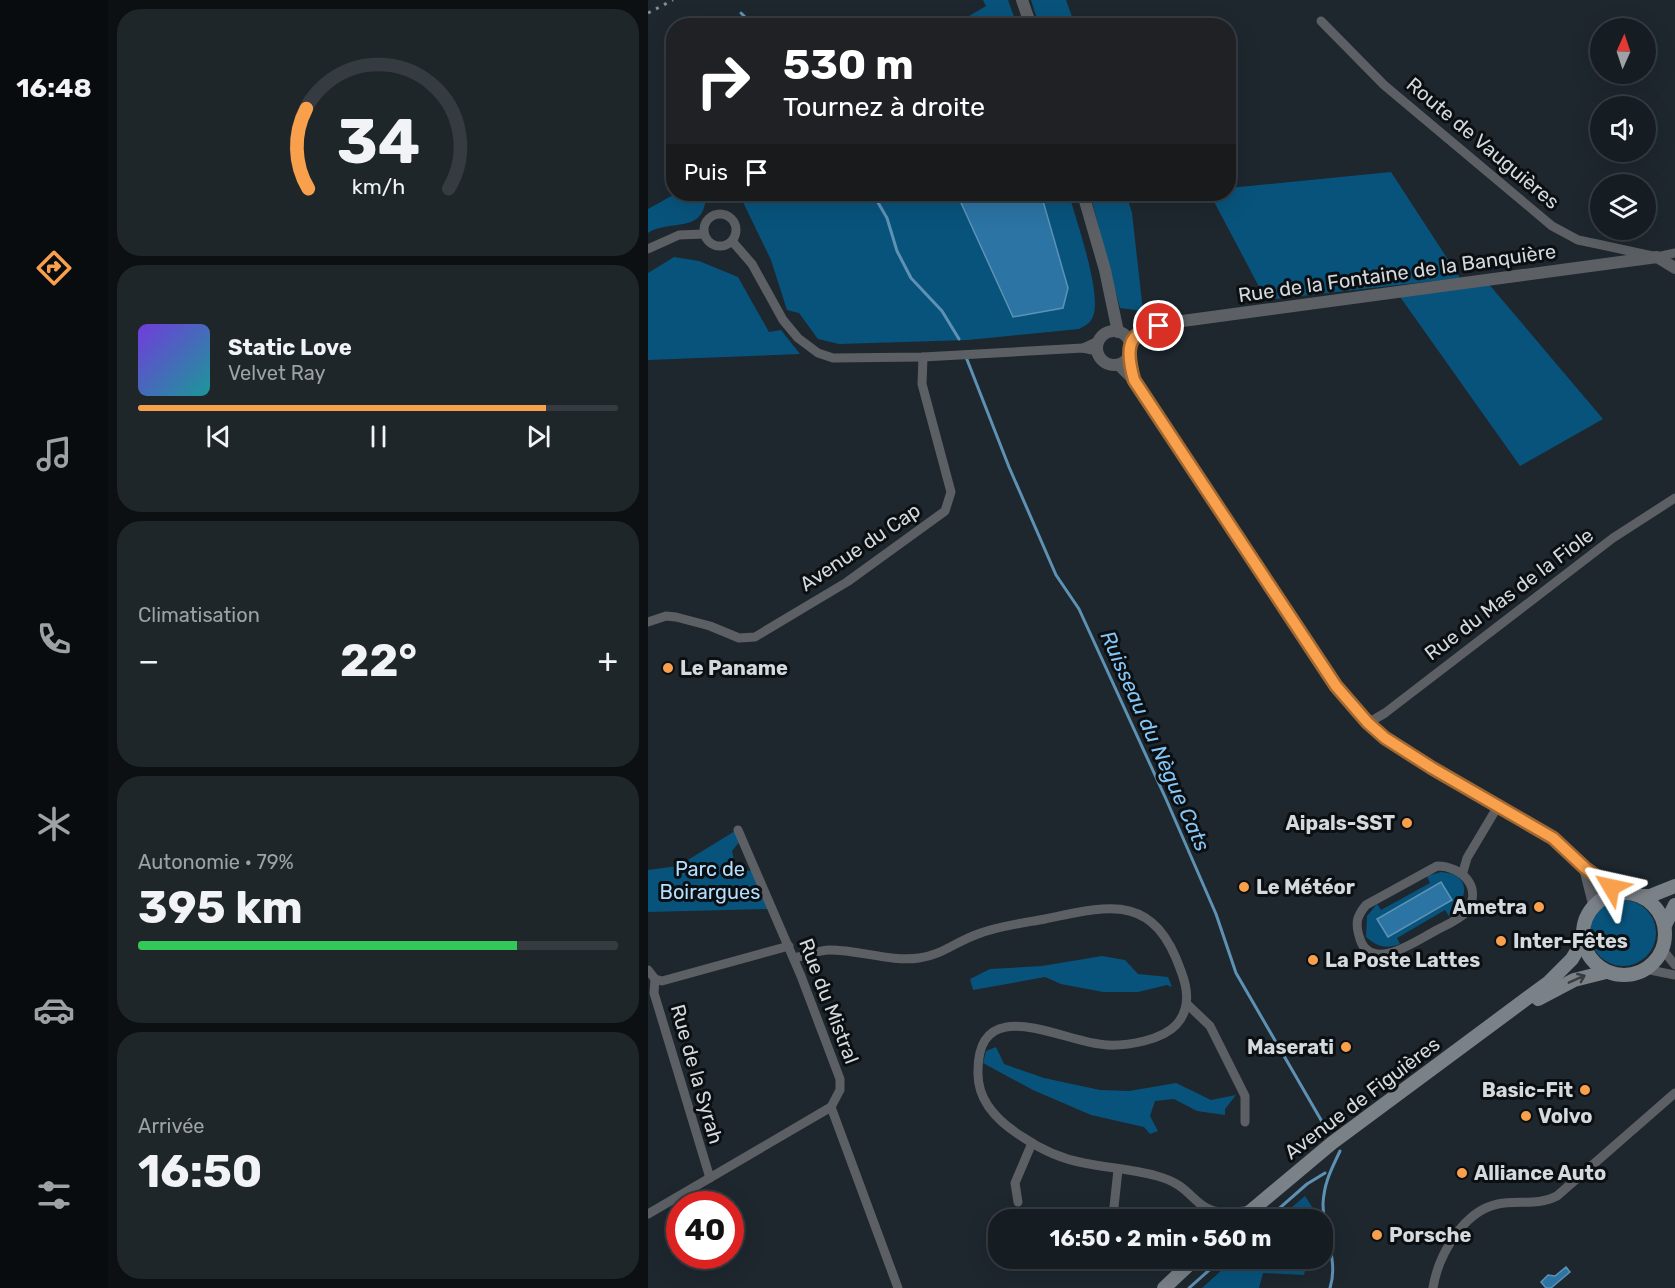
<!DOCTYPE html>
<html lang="fr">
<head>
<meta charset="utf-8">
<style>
	body { margin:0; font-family:Rubik,sans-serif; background:#1f262a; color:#f1f3f6; height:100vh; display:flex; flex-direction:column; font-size:22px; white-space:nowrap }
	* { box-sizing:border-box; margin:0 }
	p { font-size:20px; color:#9ea2a5 }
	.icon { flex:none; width:33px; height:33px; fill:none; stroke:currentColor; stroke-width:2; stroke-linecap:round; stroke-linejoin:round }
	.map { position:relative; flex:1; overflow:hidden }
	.side { display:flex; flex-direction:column; gap:9px; padding:9px; background:#0c1013; width:540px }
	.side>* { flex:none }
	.top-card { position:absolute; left:18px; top:18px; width:570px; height:183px; border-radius:24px; box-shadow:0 6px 24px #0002,0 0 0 2px #353b40; background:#202124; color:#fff; overflow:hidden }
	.needle { width:39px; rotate:3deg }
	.fabs { position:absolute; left:942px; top:18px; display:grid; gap:12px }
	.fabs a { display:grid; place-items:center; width:66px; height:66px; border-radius:50%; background:#161d22; box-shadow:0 6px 24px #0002,0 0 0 2px #353b40; font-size:30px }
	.speed { position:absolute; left:18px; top:1191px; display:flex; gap:12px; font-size:30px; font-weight:700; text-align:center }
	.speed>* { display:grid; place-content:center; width:78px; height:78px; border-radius:50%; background:#161d22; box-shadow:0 6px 24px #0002,0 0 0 2px #353b40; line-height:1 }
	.speed .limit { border:9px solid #d22; background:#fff; color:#111 }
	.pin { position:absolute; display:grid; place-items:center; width:51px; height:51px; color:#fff; margin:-26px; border:3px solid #fff; border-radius:50%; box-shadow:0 2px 6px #0007 }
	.me { position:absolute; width:66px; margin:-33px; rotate:306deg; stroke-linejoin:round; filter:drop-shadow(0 0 4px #0008) }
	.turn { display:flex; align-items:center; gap:21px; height:126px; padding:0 18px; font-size:27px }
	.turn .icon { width:78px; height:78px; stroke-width:2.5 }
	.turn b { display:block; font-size:42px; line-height:51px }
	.then { display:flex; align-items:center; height:57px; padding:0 18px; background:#0003; gap:12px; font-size:22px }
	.big { font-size:45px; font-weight:700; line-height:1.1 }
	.side .card { flex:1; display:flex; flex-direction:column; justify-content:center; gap:9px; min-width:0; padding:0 21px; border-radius:24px; background:#1f262a }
	.side .dial { align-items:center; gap:0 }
	.dial svg { height:156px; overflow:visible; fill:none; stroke:#353b40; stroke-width:7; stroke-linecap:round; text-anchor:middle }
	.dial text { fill:#f1f3f6; stroke:none }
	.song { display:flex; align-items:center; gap:18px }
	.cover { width:72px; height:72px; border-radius:9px; background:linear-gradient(135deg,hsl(260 70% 55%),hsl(180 70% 35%)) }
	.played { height:6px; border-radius:3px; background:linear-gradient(90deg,#f9a04c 85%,#353b40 85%) }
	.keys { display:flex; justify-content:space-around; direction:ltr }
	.heat { display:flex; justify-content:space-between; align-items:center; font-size:33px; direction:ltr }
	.charge { height:9px; border-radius:4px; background:linear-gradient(90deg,#34c759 79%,#353b40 0) }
	.trip { position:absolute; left:340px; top:1209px; width:345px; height:60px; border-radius:24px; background:#161d22; box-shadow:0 6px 24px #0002,0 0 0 2px #353b40; font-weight:700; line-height:60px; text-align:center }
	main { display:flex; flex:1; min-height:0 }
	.tab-bar { display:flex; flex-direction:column; width:108px; justify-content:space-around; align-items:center; background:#090c0e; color:#9ea2a5 }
	.tab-bar .icon { width:42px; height:42px }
	.tab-bar .selected { color:#f9a04c }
	.tab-bar b { font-size:27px; color:#f1f3f6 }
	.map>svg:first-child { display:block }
	.green { fill:#08537c }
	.water { fill:#2c74a4; stroke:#5e92b5; stroke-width:1.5 }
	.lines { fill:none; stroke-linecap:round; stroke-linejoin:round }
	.stream { stroke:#5e92b5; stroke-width:3 }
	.minor { stroke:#5c6064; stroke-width:9 }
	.tertiary { stroke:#5c6064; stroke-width:12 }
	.secondary { stroke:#7a8187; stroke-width:14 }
	.rail { stroke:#868e93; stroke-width:3; stroke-dasharray:3 6; stroke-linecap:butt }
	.oneway { stroke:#373d41 }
	.route-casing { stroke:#a26831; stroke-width:15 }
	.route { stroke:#f9a04c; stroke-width:10 }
	.poi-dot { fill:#f9a04c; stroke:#0b0f12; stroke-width:2 }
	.labels { text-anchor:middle; stroke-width:6; stroke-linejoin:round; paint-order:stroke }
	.street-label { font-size:20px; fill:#d3d9dd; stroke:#0b0f12 }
	.poi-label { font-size:20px; font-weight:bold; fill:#d3d9dd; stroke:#0b0f12; text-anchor:start }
	.park-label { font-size:20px; fill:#b4deff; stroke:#0b0f12 }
	.water-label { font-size:21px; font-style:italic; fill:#85c6f6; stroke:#0b0f12 }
</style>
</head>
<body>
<main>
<nav class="tab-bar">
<b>16:48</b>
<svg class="icon selected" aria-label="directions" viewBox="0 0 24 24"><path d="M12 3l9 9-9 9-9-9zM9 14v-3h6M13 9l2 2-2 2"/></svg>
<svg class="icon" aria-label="music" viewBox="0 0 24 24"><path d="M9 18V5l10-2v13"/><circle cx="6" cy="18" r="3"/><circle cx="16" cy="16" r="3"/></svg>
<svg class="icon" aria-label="phone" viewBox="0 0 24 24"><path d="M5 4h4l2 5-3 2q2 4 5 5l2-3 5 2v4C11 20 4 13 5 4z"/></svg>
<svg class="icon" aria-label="climate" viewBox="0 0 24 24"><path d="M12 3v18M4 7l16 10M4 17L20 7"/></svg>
<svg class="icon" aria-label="car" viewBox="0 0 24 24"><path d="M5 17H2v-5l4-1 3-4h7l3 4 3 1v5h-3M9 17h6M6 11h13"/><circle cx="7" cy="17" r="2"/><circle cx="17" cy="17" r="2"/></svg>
<svg class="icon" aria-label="filters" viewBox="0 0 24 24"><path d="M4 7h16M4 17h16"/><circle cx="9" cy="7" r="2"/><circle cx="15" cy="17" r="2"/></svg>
</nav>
<section class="side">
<div class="card dial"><svg viewBox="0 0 100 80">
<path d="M14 69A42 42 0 1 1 86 69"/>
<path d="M14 69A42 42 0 0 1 13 28" stroke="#f9a04c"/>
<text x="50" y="56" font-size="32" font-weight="700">34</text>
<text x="50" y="72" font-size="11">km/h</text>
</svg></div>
<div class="card">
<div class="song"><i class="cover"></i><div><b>Static Love</b><p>Velvet Ray</p></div></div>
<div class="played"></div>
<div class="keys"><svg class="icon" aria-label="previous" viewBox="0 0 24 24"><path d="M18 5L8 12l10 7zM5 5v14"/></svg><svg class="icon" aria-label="pause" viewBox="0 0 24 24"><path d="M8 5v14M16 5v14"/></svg><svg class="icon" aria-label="next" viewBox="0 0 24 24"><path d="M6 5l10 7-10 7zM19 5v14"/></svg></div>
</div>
<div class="card"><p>Climatisation</p>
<div class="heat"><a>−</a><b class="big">22°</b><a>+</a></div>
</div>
<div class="card"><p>Autonomie · 79%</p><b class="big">395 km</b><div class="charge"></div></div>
<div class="card"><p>Arrivée</p><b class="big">16:50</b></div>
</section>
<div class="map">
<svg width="1027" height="1288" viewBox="0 0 1027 1288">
	<rect width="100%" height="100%" fill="#1e272e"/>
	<!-- green -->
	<g class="green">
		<path d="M335,0H360L369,25H306L338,6Z"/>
		<path d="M383,0H418L427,25H391Z"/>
		<path d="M743,172L812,278L618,300L562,194H580L581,188Z"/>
		<path d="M27,194H58C57,236 23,218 0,233V209Z"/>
		<path d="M91,194H421C428,220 452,288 446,313C444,322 439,325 431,329L320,340L191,344L170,339L151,313L139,310L123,260Z"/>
		<path d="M442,194H478L484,213L495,311L472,308Z"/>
		<path d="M26,257L51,261L90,277L121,332L133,330L152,354L0,360V273Z"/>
		<path d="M839,282L955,419L872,466L750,294Z"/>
		<path d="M87,831L92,841L84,851L86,860L93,870L104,871L121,909L0,912V870L30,866Z"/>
		<path d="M793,872C824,874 821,899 801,916L797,910L749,938L752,944C737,949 730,947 718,937L719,916L729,904L733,910L782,883L779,876Z"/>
		<circle cx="975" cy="933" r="33"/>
		<path d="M454,956L477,960L490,974L520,977L524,987L519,985L490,992H455L413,984L397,977L325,990L322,979L342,969L394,966Z"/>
		<path d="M348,1047L356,1064L396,1078L452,1090L481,1091L528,1083L563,1100L588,1095L577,1109V1115L549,1111L526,1099L507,1101L502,1116L510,1131L502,1134L496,1127L443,1115L385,1090L335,1063L338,1051Z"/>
		<path d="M657,1196L666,1210L667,1219H630Z"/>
		<path d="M586,1259H647L657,1271L656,1275L615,1273L611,1288H554Z"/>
	</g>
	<!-- water -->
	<g class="water">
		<path d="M309,194H393L420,288L415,308L365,317Z"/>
		<path d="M793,882L804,900L740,937L729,919Z"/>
		<path d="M918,1267L922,1272L903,1288H898L893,1282L900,1275L907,1276Z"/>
	</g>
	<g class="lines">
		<!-- stream -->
		<g class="stream">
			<path d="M93,13L106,26"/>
			<path d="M225,194L239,218L249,251L263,278L294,311L311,339"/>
			<path d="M318,357L361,467L408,575L431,609L518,799L568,914L588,973L680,1132"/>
			<path d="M618,1220L659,1184L677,1173"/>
			<path d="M541,1288L568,1264"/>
			<path d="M682,1288C691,1261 675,1232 675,1204C676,1183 683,1170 692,1151"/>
		</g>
		<!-- minor -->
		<g class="minor">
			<path d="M673,21L736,85L904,226L930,240L954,245L1009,257L1027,253"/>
			<circle cx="72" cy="230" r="16"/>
			<path d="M84,241L104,264L135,320L150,338L170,353L185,358L275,357L435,348L449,351"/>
			<path d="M0,249L31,235L56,234"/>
			<path d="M435,348L450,341"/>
			<path d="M0,622L18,616L28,617L62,626L91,638L107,637L199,582L297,511L303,492L274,384L275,357"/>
			<path d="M720,723L737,713L965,538L1027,498"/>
			<path d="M90,830L153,976L192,1079V1090L183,1107L250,1288"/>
			<path d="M789,866C814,866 836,888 818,912C811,920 796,926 787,931C768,941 723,973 712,939C707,924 708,917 718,905Z"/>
			<path d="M815,872L819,858L850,806"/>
			<path d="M1014,949L1027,965"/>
			<path d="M146,958C157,956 170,950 182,950C211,950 243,962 271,958C294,955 309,941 330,934C350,926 375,923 397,919C463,905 506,893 533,971C540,989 543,1009 528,1025C514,1040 480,1046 459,1045C415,1043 328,989 330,1074C330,1102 351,1122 373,1136C392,1149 413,1159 436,1163C460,1168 485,1169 509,1176C555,1188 541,1222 602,1210"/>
			<path d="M997,969L1027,975"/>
			<path d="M0,970L7,979L14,981L141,946"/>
			<path d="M7,979L6,993L62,1178"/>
			<path d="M539,1004L562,1026L597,1096V1122"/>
			<path d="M370,1202L367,1183L384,1143"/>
			<path d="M0,1214L183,1107"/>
			<path d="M468,1220L465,1216L470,1170"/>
			<path d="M785,1288C790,1256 815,1211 850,1204C869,1200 890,1206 909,1196L1027,1093"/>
		</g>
		<!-- tertiary -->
		<g class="tertiary">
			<path d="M374,0L383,26"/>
			<path d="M435,194L457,270L470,332"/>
			<circle cx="466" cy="348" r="17"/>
			<path d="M482,342L495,329L527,322L1009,257L1027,268"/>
			<path d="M471,365L486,380L688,686L708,711L737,738L784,768L905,838L937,868L972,892"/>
			<path d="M937,868L946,904"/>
		</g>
		<!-- secondary -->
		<g class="secondary">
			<circle cx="976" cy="934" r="41"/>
			<path d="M994,896H1002L1027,886"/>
			<path d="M1017,925L1027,905"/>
			<path d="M890,999L926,980L958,972"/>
			<path d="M592,1220L684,1143L901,982L924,959L934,942"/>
			<path d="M516,1288L548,1258"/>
		</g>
		<!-- rail -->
		<path class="rail" d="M0,13L25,0"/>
	</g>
	<!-- one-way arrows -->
	<defs><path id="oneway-shaft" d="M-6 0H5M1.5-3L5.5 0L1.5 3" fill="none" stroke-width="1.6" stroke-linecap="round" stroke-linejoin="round" transform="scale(1.5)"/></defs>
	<use class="oneway" href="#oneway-shaft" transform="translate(929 979) rotate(-24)"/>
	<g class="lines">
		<!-- route casing -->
		<g class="route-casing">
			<path id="route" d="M511,326C477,332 478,351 486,380L688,686L720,723L737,738L784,768L905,838L937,868L963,887"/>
		</g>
		<!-- route -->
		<use href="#route" class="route"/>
	</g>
	<!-- markers -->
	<g class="poi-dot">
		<circle cx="20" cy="668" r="6"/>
		<circle cx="759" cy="823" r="6"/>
		<circle cx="596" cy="887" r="6"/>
		<circle cx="891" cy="907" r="6"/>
		<circle cx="853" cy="941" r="6"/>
		<circle cx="665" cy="960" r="6"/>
		<circle cx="698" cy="1047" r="6"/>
		<circle cx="937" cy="1090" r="6"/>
		<circle cx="878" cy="1116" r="6"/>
		<circle cx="814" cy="1173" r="6"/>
		<circle cx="729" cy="1235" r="6"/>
	</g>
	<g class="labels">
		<!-- street labels -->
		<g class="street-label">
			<text transform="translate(835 143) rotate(40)" y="7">Route de Vauguières</text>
			<text transform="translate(749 273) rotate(-8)" y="7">Rue de la Fontaine de la Banquière</text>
			<text transform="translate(212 547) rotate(-34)" y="7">Avenue du Cap</text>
			<text transform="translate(861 594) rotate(-37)" y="7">Rue du Mas de la Fiole</text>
			<text transform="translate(181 1001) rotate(69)" y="7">Rue du Mistral</text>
			<text transform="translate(49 1074) rotate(74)" y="7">Rue de la Syrah</text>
			<text transform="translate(714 1098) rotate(-37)" y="7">Avenue de Figuières</text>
		</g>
		<!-- poi labels -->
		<g class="poi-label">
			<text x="32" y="675">Le Paname</text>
			<text x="747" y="830" text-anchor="end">Aipals-SST</text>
			<text x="608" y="894">Le Météor</text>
			<text x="879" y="914" text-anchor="end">Ametra</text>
			<text x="865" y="948">Inter-Fêtes</text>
			<text x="677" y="967">La Poste Lattes</text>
			<text x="686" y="1054" text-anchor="end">Maserati</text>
			<text x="925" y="1097" text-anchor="end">Basic-Fit</text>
			<text x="890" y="1123">Volvo</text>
			<text x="826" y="1180">Alliance Auto</text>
			<text x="741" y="1242">Porsche</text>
		</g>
		<!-- park labels -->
		<g class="park-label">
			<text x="62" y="876">Parc de<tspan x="62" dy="23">Boirargues</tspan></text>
		</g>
		<!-- water labels -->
		<g class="water-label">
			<text transform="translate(507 741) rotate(66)" y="7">Ruisseau du Nègue Cats</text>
		</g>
	</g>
</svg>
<div class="fabs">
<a><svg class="needle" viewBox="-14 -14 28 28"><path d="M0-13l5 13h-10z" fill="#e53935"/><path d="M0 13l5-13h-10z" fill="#9ea2a5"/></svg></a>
<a><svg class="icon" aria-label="sound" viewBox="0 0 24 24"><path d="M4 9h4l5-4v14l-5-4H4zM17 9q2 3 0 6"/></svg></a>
<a><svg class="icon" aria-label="layers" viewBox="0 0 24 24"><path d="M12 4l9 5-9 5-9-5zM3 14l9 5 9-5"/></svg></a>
</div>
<div class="speed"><div class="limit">40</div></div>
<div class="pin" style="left:511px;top:326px;background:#d93025"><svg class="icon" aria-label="arrive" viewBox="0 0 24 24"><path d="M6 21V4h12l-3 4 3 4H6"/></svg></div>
<svg class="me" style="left:963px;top:887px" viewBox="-20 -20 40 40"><path d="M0-17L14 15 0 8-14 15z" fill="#f9a04c" stroke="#fff" stroke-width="4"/></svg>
<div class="trip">16:50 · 2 min · 560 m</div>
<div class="top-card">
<div class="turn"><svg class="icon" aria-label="right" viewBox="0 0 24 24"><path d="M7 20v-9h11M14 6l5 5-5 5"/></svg><div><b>530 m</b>Tournez à droite</div></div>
<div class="then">Puis<svg class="icon" aria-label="arrive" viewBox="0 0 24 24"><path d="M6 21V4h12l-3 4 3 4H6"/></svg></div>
</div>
</div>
</main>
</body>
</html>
